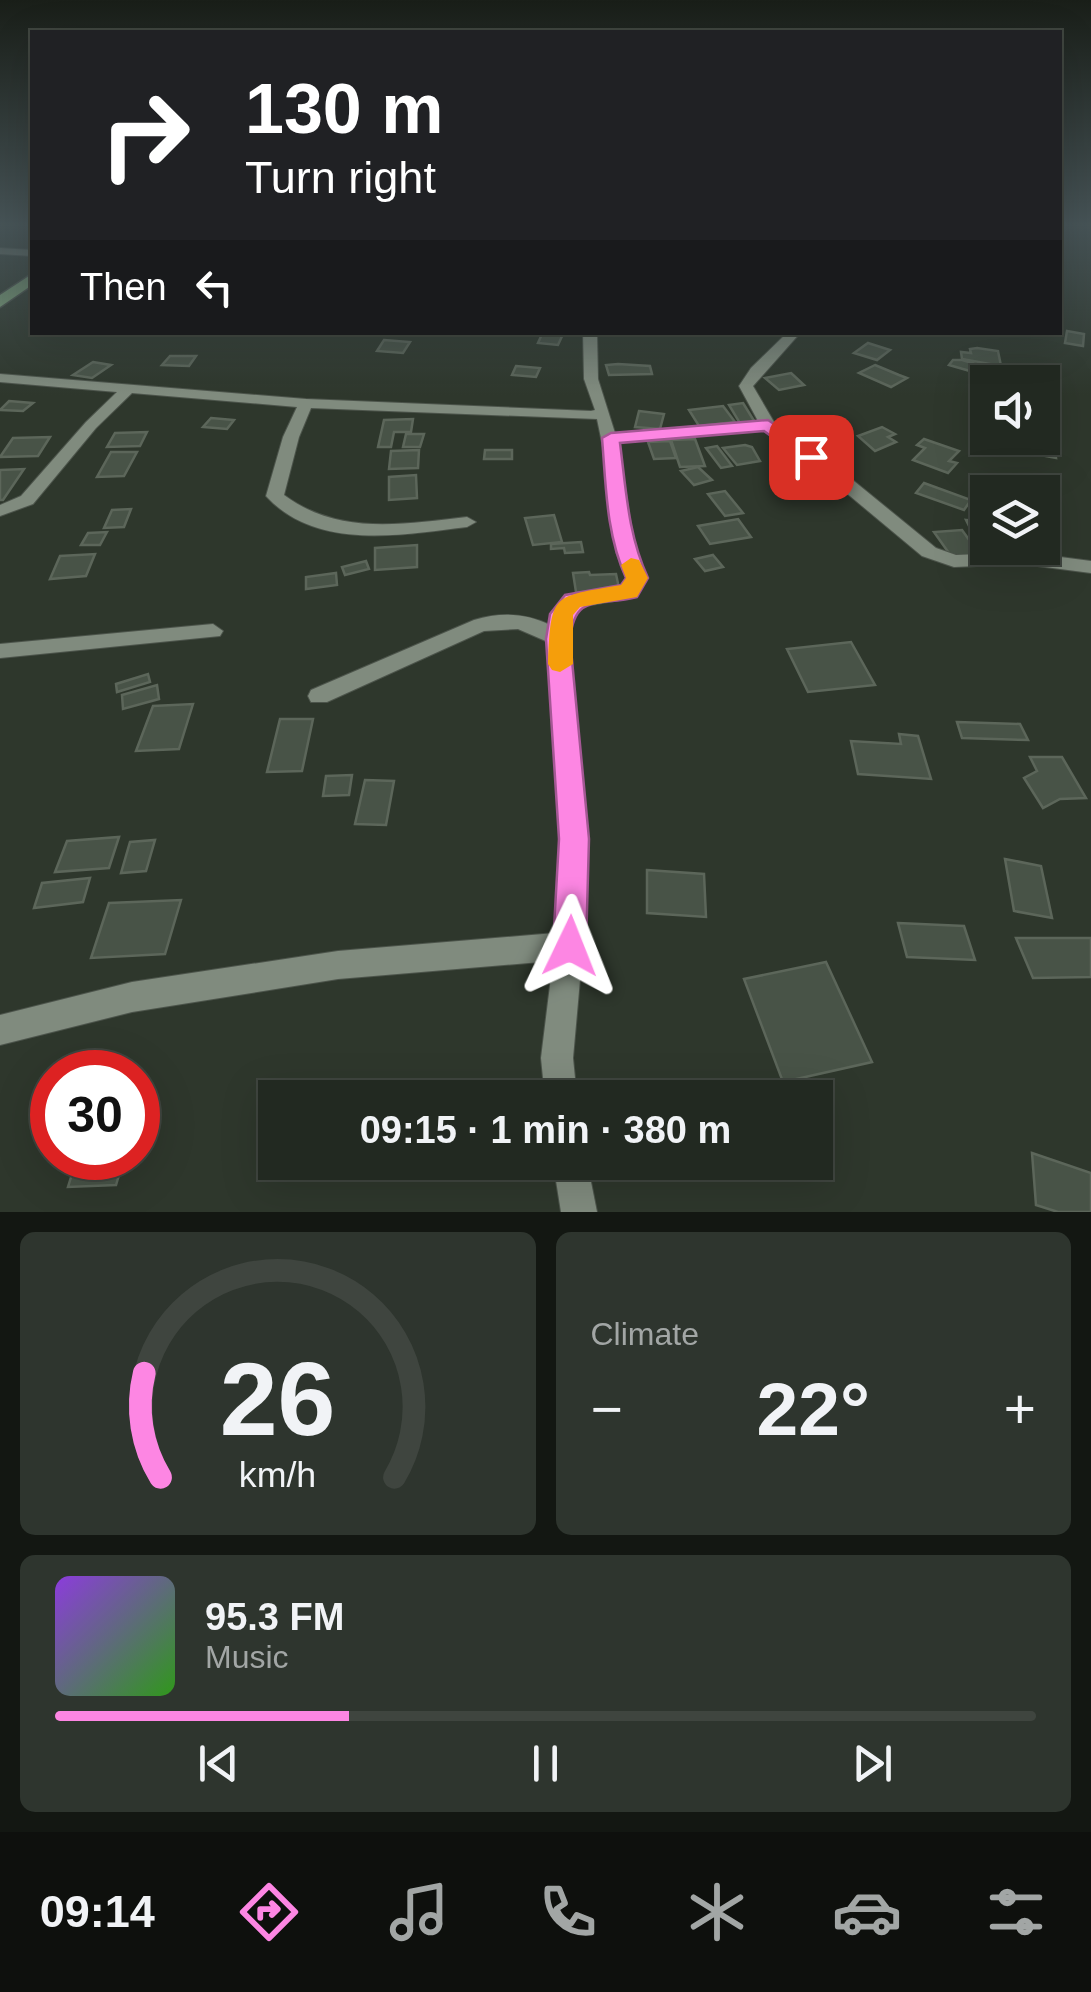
<!DOCTYPE html>
<html lang="en">
<head>
<meta charset="utf-8">
<style>
	body { margin:0; font-family:Arial,sans-serif; background:#2e352e; color:#f1f3f6; height:100vh; display:flex; flex-direction:column; font-size:38px; white-space:nowrap }
	* { box-sizing:border-box; margin:0 }
	p { font-size:32px; color:#a2a6a5 }
	.icon { flex:none; width:55px; height:55px; fill:none; stroke:currentColor; stroke-width:2; stroke-linecap:round; stroke-linejoin:round }
	.map { position:relative; height:1212px; overflow:hidden }
	.details { display:flex; flex-direction:column; gap:20px; padding:20px; background:#131712; flex:1 }
	.details>* { flex:none }
	.hud { position:absolute; left:30px; top:30px; width:1032px; height:305px; border-radius:0px; box-shadow:0 10px 40px #0002,0 0 0 2px #3f453f; background:#202124; color:#fff; overflow:hidden }
	.fabs { position:absolute; left:970px; top:365px; display:grid; gap:20px }
	.fabs a { display:grid; place-items:center; width:90px; height:90px; border-radius:0px; background:#222921; box-shadow:0 10px 40px #0002,0 0 0 2px #3f453f; font-size:50px }
	.speed { position:absolute; left:30px; top:1050px; display:flex; gap:20px; font-size:50px; font-weight:700; text-align:center }
	.speed>* { display:grid; place-content:center; width:130px; height:130px; border-radius:50%; background:#222921; box-shadow:0 10px 40px #0002,0 0 0 2px #3f453f; line-height:1 }
	.speed .limit { border:15px solid #d22; background:#fff; color:#111 }
	.pin { position:absolute; display:grid; place-items:center; width:85px; height:85px; color:#fff; margin:-42px; border-radius:20px; box-shadow:0 5px 15px #0006 }
	.me { position:absolute; width:110px; margin:-55px; rotate:2deg; stroke-linejoin:round; filter:drop-shadow(0 0 8px #0008) }
	.turn { display:flex; align-items:center; gap:35px; height:210px; padding:0 50px; font-size:45px }
	.turn .icon { width:130px; height:130px; stroke-width:2.5 }
	.turn b { display:block; font-size:70px; line-height:85px }
	.then { display:flex; align-items:center; height:95px; padding:0 50px; background:#0003; gap:20px; font-size:38px }
	.big { font-size:75px; font-weight:700; line-height:1.1 }
	.details .card { flex:1; display:flex; flex-direction:column; justify-content:center; gap:15px; min-width:0; padding:0 35px; border-radius:15px; background:#2e352e }
	.details .dial { align-items:center; gap:0 }
	.dial svg { height:260px; overflow:visible; fill:none; stroke:#3f453f; stroke-width:7; stroke-linecap:round; text-anchor:middle }
	.dial text { fill:#f1f3f6; stroke:none }
	.song { display:flex; align-items:center; gap:30px }
	.cover { width:120px; height:120px; border-radius:15px; background:linear-gradient(135deg,hsl(270 70% 55%),hsl(110 70% 35%)) }
	.played { height:10px; border-radius:5px; background:linear-gradient(90deg,#fd86e3 30%,#3f453f 30%) }
	.keys { display:flex; justify-content:space-around; direction:ltr }
	.heat { display:flex; justify-content:space-between; align-items:center; font-size:55px; direction:ltr }
	.details .tiles { flex:1; display:grid; gap:20px; grid-template-columns:1fr 1fr }
	.card:last-child { grid-column:span 2 }
	.trip { position:absolute; left:258px; top:1080px; width:575px; height:100px; border-radius:0px; background:#222921; box-shadow:0 10px 40px #0002,0 0 0 2px #3f453f; font-weight:700; line-height:100px; text-align:center }
	.dock { display:flex; height:160px; justify-content:space-around; align-items:center; background:#0e100d; color:#a2a6a5 }
	.dock .icon { width:70px; height:70px }
	.dock .current { color:#fd86e3 }
	.dock b { font-size:45px; color:#f1f3f6 }
	.map>svg:first-child { display:block }
	.building { fill:#485347; stroke:#5c665a; stroke-width:2.5 }
	.lines { fill:none; stroke-linecap:round; stroke-linejoin:round }
	.minor-casing { stroke:#4c544b; stroke-width:2 }
	.major-casing { stroke:#4c544b; stroke-width:3 }
	.minor { fill:#808b7e; fill-rule:evenodd }
	.major { fill:#86af81; fill-rule:evenodd }
	.route { fill:#fd86e3; stroke:#a45794; stroke-width:2.5 }
	.slow { fill:#f59e0b }
</style>
</head>
<body>
<div class="map">
<svg width="1091" height="1212" viewBox="0 0 1091 1212">
	<rect width="100%" height="100%" fill="#2e372c"/>
	<!-- building -->
	<g class="building">
		<path d="M1067,331L1084,334L1083,346L1065,343Z"/>
		<path d="M543,332H545L563,334L558,345L538,343Z"/>
		<path d="M384,340L410,342L403,353L377,351Z"/>
		<path d="M868,343L890,350L877,360L854,353Z"/>
		<path d="M977,348L998,351L1001,366L962,359L961,352L971,353L970,349Z"/>
		<path d="M170,356H196L189,366L162,365Z"/>
		<path d="M953,360H962L983,366L977,373L949,365Z"/>
		<path d="M93,362L111,365L92,378L73,375Z"/>
		<path d="M618,364L650,366L652,374L609,375L606,365Z"/>
		<path d="M875,365L899,375L907,378L891,387L859,373Z"/>
		<path d="M516,366L540,368L536,377L512,375Z"/>
		<path d="M791,373L804,385L779,390L765,378Z"/>
		<path d="M9,401L33,403L23,411L0,410Z"/>
		<path d="M743,403L756,424L741,425L729,405Z"/>
		<path d="M723,406L735,422L699,426L689,410Z"/>
		<path d="M639,411L664,414L660,429L635,427Z"/>
		<path d="M211,418L234,420L227,429L203,427Z"/>
		<path d="M413,419L411,432H394L391,447H378L384,420Z"/>
		<path d="M882,427L895,434L888,437L896,442L875,451L858,436Z"/>
		<path d="M147,432L140,446L107,447L115,433Z"/>
		<path d="M406,434H424L420,447H403Z"/>
		<path d="M50,437L38,456L0,457L13,438Z"/>
		<path d="M1027,438L1053,441L1056,458L1029,453Z"/>
		<path d="M695,439L705,466L680,467L671,440Z"/>
		<path d="M924,439L959,451L949,461L957,463L948,473L913,460L925,448L917,445Z"/>
		<path d="M670,441L676,458L654,459L648,442Z"/>
		<path d="M745,445L752,447L760,461L737,465L723,448Z"/>
		<path d="M717,446L732,466L721,468L706,448Z"/>
		<path d="M419,450L418,468L389,469L391,451Z"/>
		<path d="M485,450H512V459H484Z"/>
		<path d="M111,452H137L124,476L97,477Z"/>
		<path d="M698,467L712,480L694,485L681,471Z"/>
		<path d="M24,469L3,500H0V470Z"/>
		<path d="M416,475L417,498L389,500V477Z"/>
		<path d="M924,483L971,500L964,510L916,493Z"/>
		<path d="M725,491L743,513L725,516L708,494Z"/>
		<path d="M131,509L124,527L104,528L112,510Z"/>
		<path d="M554,515L562,542L533,545L525,518Z"/>
		<path d="M738,519L751,537L710,544L698,526Z"/>
		<path d="M966,520L979,521L988,537V548L995,550H981Z"/>
		<path d="M962,530L980,555L951,556L934,532Z"/>
		<path d="M107,532L100,545H81L88,533Z"/>
		<path d="M581,542L583,552L565,553L564,548L551,549V544Z"/>
		<path d="M417,545V567L375,570V548Z"/>
		<path d="M95,554L86,576L50,579L60,556Z"/>
		<path d="M713,555L723,567L705,571L695,559Z"/>
		<path d="M366,561L369,569L345,575L342,567Z"/>
		<path d="M589,572L590,575L616,574L620,593L576,592L573,573Z"/>
		<path d="M336,573L337,585L306,589V577Z"/>
		<path d="M851,642L875,685L808,692L787,649Z"/>
		<path d="M148,674L150,682L117,692L116,684Z"/>
		<path d="M157,685L159,699L123,709L122,695Z"/>
		<path d="M193,704L179,749L136,751L153,706Z"/>
		<path d="M280,719H313L302,771L267,772Z"/>
		<path d="M957,722L1020,724L1028,740L962,738Z"/>
		<path d="M899,734L918,736L931,779L858,774L851,741L901,744Z"/>
		<path d="M1030,757H1062L1086,798L1060,799L1043,808L1024,778L1037,771Z"/>
		<path d="M352,775L349,795L323,796L326,776Z"/>
		<path d="M365,780L394,781L386,825L355,824Z"/>
		<path d="M119,837L109,868L55,872L67,841Z"/>
		<path d="M155,840L146,871L121,873L130,842Z"/>
		<path d="M1005,859L1041,866L1052,918L1014,911Z"/>
		<path d="M647,870L704,874L706,917L647,913Z"/>
		<path d="M90,878L83,902L34,908L42,883Z"/>
		<path d="M181,900L165,954L91,958L109,903Z"/>
		<path d="M898,923L964,926L975,960L907,957Z"/>
		<path d="M1016,938H1091V977L1033,978Z"/>
		<path d="M826,962L872,1062L783,1082L744,979Z"/>
		<path d="M1032,1153L1091,1173V1212H1058L1036,1205Z"/>
		<path d="M77,1158H124L116,1185L68,1187Z"/>
	</g>
	<g class="lines">
		<!-- minor casing -->
		<g class="minor-casing">
			<g id="minor">
				<path d="M0,248L32,250V256L0,254Z"/>
				<path d="M583,332H597L598,379L615,433L758,421L739,386L751,368L788,332H801L753,386L774,422L838,468L936,548L956,555L1022,552L1091,561V573L1022,564L954,567L922,556L826,476L765,430L617,442C628,487 627,536 647,578L636,597L580,607L572,622L568,639L587,839L583,946L573,1058L577,1098H545L541,1058L553,961L338,979L132,1012L0,1045V1015L132,982L338,951L555,933L561,839L548,642L518,629L484,631L327,702H311L308,696L311,690L474,620C501,612 525,613 550,625C563,585 587,593 622,587L627,578L616,552L610,481L597,419L311,408L299,437L284,495C339,536 403,524 467,517L476,522L467,527C402,535 316,551 266,496L283,437L297,407L132,393L96,428L33,504L0,516V505L21,496L86,422L117,392L0,382V374L306,399L591,411L595,410L584,379Z"/>
				<path d="M213,624L223,631L220,636L0,658V644Z"/>
				<path d="M553,1162H587L597,1212H561Z"/>
			</g>
		</g>
		<!-- major casing -->
		<g class="major-casing">
			<path id="major" d="M32,274V285L0,307V295Z"/>
		</g>
		<!-- minor -->
		<use href="#minor" class="minor"/>
		<!-- major -->
		<use href="#major" class="major"/>
	</g>
	<!-- sky -->
	<linearGradient id="sky" x2="0" y2="1"><stop stop-color="#191e18"/><stop offset="0.57" stop-color="#465356"/><stop offset="1" stop-color="#465356" stop-opacity="0"/></linearGradient>
	<rect width="1091" height="395" fill="url(#sky)"/>
	<!-- route -->
	<path class="route" d="M768,420L818,453V461H805L764,431L620,443C626,489 628,535 648,578L637,597C599,607 575,592 570,639L589,839L586,946L581,958L570,962L558,958L553,946L559,839L546,639L550,614L565,595L621,585L626,578C606,534 606,486 602,438L611,433Z"/>
	<!-- slow -->
	<path class="slow" d="M631,558L639,560L648,578L637,597L580,607L573,615V664L560,672L552,670L548,664C551,592 552,597 621,585L626,578L621,565Z"/>
</svg>
<div class="fabs">
<a><svg class="icon" aria-label="sound" viewBox="0 0 24 24"><path d="M4 9h4l5-4v14l-5-4H4zM17 9q2 3 0 6"/></svg></a>
<a><svg class="icon" aria-label="layers" viewBox="0 0 24 24"><path d="M12 4l9 5-9 5-9-5zM3 14l9 5 9-5"/></svg></a>
</div>
<div class="speed"><div class="limit">30</div></div>
<div class="pin" style="left:811px;top:457px;background:#d93025"><svg class="icon" aria-label="arrive" viewBox="0 0 24 24"><path d="M6 21V4h12l-3 4 3 4H6"/></svg></div>
<svg class="me" style="left:570px;top:946px" viewBox="-20 -20 40 40"><path d="M0-17L14 15 0 8-14 15z" fill="#fd86e3" stroke="#fff" stroke-width="4"/></svg>
<div class="trip">09:15 · 1 min · 380 m</div>
<div class="hud">
<div class="turn"><svg class="icon" aria-label="right" viewBox="0 0 24 24"><path d="M7 20v-9h11M14 6l5 5-5 5"/></svg><div><b>130 m</b>Turn right</div></div>
<div class="then">Then<svg class="icon" aria-label="left" viewBox="0 0 24 24"><path d="M17 20v-9H6M10 6l-5 5 5 5"/></svg></div>
</div>
</div>
<section class="details">
<div class="tiles">
<div class="card dial"><svg viewBox="0 0 100 80">
<path d="M14 69A42 42 0 1 1 86 69"/>
<path d="M14 69A42 42 0 0 1 9 37" stroke="#fd86e3"/>
<text x="50" y="56" font-size="32" font-weight="700">26</text>
<text x="50" y="72" font-size="11">km/h</text>
</svg></div>
<div class="card"><p>Climate</p>
<div class="heat"><a>−</a><b class="big">22°</b><a>+</a></div>
</div>
<div class="card">
<div class="song"><i class="cover"></i><div><b>95.3 FM</b><p>Music</p></div></div>
<div class="played"></div>
<div class="keys"><svg class="icon" aria-label="previous" viewBox="0 0 24 24"><path d="M18 5L8 12l10 7zM5 5v14"/></svg><svg class="icon" aria-label="pause" viewBox="0 0 24 24"><path d="M8 5v14M16 5v14"/></svg><svg class="icon" aria-label="next" viewBox="0 0 24 24"><path d="M6 5l10 7-10 7zM19 5v14"/></svg></div>
</div>
</div>
</section>
<nav class="dock">
<b>09:14</b>
<svg class="icon current" aria-label="directions" viewBox="0 0 24 24"><path d="M12 3l9 9-9 9-9-9zM9 14v-3h6M13 9l2 2-2 2"/></svg>
<svg class="icon" aria-label="music" viewBox="0 0 24 24"><path d="M9 18V5l10-2v13"/><circle cx="6" cy="18" r="3"/><circle cx="16" cy="16" r="3"/></svg>
<svg class="icon" aria-label="phone" viewBox="0 0 24 24"><path d="M5 4h4l2 5-3 2q2 4 5 5l2-3 5 2v4C11 20 4 13 5 4z"/></svg>
<svg class="icon" aria-label="climate" viewBox="0 0 24 24"><path d="M12 3v18M4 7l16 10M4 17L20 7"/></svg>
<svg class="icon" aria-label="car" viewBox="0 0 24 24"><path d="M5 17H2v-5l4-1 3-4h7l3 4 3 1v5h-3M9 17h6M6 11h13"/><circle cx="7" cy="17" r="2"/><circle cx="17" cy="17" r="2"/></svg>
<svg class="icon" aria-label="filters" viewBox="0 0 24 24"><path d="M4 7h16M4 17h16"/><circle cx="9" cy="7" r="2"/><circle cx="15" cy="17" r="2"/></svg>
</nav>
</body>
</html>
